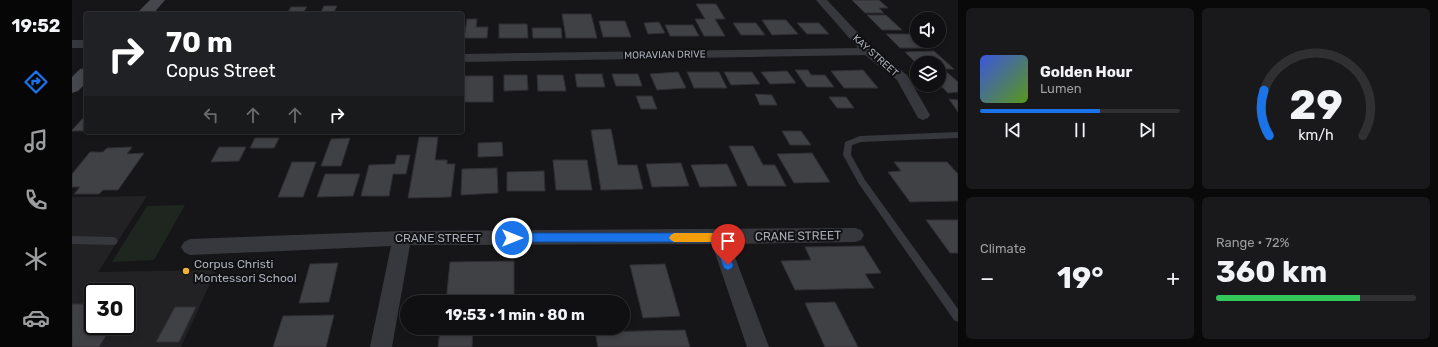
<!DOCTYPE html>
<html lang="en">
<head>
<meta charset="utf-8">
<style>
	body { margin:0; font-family:Rubik,sans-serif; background:#19191b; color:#f1f3f6; height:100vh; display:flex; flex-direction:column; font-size:15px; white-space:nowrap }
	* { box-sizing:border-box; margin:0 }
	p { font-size:13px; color:#9c9d9f }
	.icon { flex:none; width:22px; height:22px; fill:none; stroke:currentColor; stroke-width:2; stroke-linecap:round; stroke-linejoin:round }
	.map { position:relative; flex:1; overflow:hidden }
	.drawer { display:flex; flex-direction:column; gap:8px; padding:8px; background:#09090a; width:480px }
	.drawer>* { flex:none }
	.top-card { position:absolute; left:12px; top:12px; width:380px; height:122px; border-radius:4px; box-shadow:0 2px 6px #0003,0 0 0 1px #303032; background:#202124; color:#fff; overflow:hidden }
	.controls { position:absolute; left:838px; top:12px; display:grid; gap:8px }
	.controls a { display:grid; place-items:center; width:36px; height:36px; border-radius:50%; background:#101012; box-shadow:0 2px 6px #0003,0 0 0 1px #303032; font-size:20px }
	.speed { position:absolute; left:12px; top:283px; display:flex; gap:8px; font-size:20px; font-weight:700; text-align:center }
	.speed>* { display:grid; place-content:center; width:52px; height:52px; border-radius:50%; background:#101012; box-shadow:0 2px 6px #0003,0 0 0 1px #303032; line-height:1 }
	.speed .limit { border:2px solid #111; border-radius:6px; background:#fff; color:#111 }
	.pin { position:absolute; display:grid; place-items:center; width:34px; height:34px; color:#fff; margin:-41px -17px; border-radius:50% 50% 50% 0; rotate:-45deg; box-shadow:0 0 4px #0007 }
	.pin .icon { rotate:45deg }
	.me { position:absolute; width:44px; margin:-22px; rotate:90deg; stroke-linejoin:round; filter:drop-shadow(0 0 3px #0008) }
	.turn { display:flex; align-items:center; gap:14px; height:84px; padding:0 16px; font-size:18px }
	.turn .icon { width:52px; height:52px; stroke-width:2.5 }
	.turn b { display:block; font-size:28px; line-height:34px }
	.lanes { display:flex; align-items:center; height:38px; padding:0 16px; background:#0003; justify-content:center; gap:20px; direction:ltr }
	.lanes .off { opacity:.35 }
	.big { font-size:30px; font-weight:700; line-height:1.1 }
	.drawer .card { flex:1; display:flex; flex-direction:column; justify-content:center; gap:6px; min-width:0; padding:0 14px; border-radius:6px; background:#19191b }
	.drawer .dial { align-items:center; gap:0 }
	.dial svg { height:104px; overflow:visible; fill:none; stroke:#303032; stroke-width:7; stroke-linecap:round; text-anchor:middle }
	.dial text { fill:#f1f3f6; stroke:none }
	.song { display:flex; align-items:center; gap:12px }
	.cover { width:48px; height:48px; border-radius:6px; background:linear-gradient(135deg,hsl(230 70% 55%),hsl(90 70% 35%)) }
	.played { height:4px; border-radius:2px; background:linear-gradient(90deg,#1a73e8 60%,#303032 60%) }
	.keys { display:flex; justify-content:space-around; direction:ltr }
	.heat { display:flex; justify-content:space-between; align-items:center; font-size:22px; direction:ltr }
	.charge { height:6px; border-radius:3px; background:linear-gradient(90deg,#34c759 72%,#303032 0) }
	.drawer .tiles { flex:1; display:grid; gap:8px; grid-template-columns:repeat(2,1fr) }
	.trip { position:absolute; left:328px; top:295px; width:230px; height:40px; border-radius:20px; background:#101012; box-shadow:0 2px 6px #0003,0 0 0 1px #303032; font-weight:700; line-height:40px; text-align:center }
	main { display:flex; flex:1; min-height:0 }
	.tabs { display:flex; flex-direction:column; width:72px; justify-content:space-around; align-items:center; background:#060607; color:#9c9d9f }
	.tabs .icon { width:28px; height:28px }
	.tabs .current { color:#1a73e8 }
	.tabs b { font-size:18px; color:#f1f3f6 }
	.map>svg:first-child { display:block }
	.built { fill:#222225; fill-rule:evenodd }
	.green { fill:#1e261f }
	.building { fill:#404145; stroke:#303034 }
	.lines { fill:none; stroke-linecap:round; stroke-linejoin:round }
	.service { fill:#37383d; fill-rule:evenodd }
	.minor { fill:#37383d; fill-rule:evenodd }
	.secondary { fill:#45474d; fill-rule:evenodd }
	.route { fill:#1a73e8; stroke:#114b97 }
	.slow { fill:#f59e0b }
	.poi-dot { fill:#f2b134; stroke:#111113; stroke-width:1.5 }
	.labels { text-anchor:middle; stroke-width:4; stroke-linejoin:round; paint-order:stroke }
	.far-street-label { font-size:10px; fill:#a8adb8; stroke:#111113 }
	.street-label { font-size:12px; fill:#a8adb8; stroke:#111113 }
	.poi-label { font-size:12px; fill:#a8adb8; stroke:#111113; text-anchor:start }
</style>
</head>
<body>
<main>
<nav class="tabs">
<b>19:52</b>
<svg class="icon current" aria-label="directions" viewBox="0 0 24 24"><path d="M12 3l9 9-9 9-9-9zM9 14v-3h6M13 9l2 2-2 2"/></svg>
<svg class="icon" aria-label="music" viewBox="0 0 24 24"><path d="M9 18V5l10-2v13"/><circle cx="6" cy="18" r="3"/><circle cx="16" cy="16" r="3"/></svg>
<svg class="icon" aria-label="phone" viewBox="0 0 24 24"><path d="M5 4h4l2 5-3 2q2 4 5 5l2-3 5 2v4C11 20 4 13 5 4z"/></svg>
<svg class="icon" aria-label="climate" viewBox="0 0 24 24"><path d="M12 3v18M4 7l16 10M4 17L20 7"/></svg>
<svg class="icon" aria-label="car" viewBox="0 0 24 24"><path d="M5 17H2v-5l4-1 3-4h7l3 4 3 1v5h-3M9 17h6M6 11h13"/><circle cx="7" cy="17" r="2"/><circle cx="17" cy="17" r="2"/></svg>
</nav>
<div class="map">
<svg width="886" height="347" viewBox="0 0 886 347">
	<rect width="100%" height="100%" fill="#161618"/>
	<!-- built -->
	<path class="built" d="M75,196L26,272L144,270L109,347H0V197ZM21,292H55V326H21Z"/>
	<!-- green -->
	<path class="green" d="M113,205L82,260L40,262L75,206Z"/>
	<!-- building -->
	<g class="building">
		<path d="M780,0H807L816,8H807L812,13H793Z"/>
		<path d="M624,4H644L653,19H643L653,36H632L623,19H633Z"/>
		<path d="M252,6H265L261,14H248Z"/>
		<path d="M219,7H235L230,14H215Z"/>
		<path d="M490,14H519L525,38H494Z"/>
		<path d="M795,15H814L830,30H810Z"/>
		<path d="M395,19H405L404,27H416L415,38H392Z"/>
		<path d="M690,20H714L726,34L700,35Z"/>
		<path d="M527,21H553L559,37H531Z"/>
		<path d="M587,22L593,33L576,34L572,23Z"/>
		<path d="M661,23H684L693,35H669Z"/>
		<path d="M725,23H747L757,34H735Z"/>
		<path d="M427,24H455L456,38H427Z"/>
		<path d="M593,25H621L627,36H598Z"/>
		<path d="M460,28H489L490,38H461Z"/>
		<path d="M814,34H839L854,48H828Z"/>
		<path d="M862,51L882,69H867V63L845,64L833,52Z"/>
		<path d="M723,70H736L739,75H753L762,87H735Z"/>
		<path d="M791,70L806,88H772L759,71Z"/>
		<path d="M715,71L724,83L698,84L689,72Z"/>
		<path d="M606,72L614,88L585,90L578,74Z"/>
		<path d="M615,72H647L655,88H622Z"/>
		<path d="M652,72H680L688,84L659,85Z"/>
		<path d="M876,73L886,82V92L876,93L867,84V74Z"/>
		<path d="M503,74H530L533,87H505Z"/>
		<path d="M540,74H566L570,86H544Z"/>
		<path d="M432,75H455L456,90L432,91Z"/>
		<path d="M465,75H491L494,91H466Z"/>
		<path d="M391,76H421V102H390Z"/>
		<path d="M683,94L700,95L705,105H688Z"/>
		<path d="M564,96H580L585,109H569Z"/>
		<path d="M757,97H774L782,108H765Z"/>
		<path d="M877,99L886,100V112Z"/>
		<path d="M14,115V131H0V130Z"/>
		<path d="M539,129L546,165H565L571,189L529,190L519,130Z"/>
		<path d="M710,131H729L739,145H718Z"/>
		<path d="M347,137H366L363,160H375V164H383L379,197L336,198Z"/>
		<path d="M183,138H207L202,148H178Z"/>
		<path d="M278,138L269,166H249L259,139Z"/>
		<path d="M430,142L431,156L406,157V143Z"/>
		<path d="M657,146H681L691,165H703L714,186H676Z"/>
		<path d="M60,147L55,154L72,153L46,190H31L27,194H2L8,187H0V174L18,152H31L35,148Z"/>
		<path d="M147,147H174L167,161L139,162Z"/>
		<path d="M740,153L758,182L722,183L705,154Z"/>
		<path d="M325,155H338L334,174H321L317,196H289L297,165L323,164Z"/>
		<path d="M481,160H515L520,190H484Z"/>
		<path d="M220,162H244L231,197H206Z"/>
		<path d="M822,162H875L886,174V201L838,202L816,172L829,171Z"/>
		<path d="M609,163L617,186L580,187L574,164Z"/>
		<path d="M655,164L665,186L628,187L619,165Z"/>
		<path d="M425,168L426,193L389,195L390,169Z"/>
		<path d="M472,171L473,191H435V172Z"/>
		<path d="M253,174H288L281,196L245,197Z"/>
		<path d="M854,220H886V253H878Z"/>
		<path d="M792,246L809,273L793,274L802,288L723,290L709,261L739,260L733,247Z"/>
		<path d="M442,261V301L374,302L378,262Z"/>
		<path d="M266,263L257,302L227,303L238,264Z"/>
		<path d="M593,264L608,316L571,318L558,265Z"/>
		<path d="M763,302L786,347H753L733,303Z"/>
		<path d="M0,304H21V326H40L27,347H0Z"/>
		<path d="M103,307H124L107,342H84Z"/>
		<path d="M262,315L254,347H201L211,316Z"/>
		<path d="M368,328H401L400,347H366Z"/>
		<path d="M613,330L618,347H526L523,332Z"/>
	</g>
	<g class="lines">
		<!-- service -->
		<g class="service">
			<path d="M886,132V138L789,142L780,145L779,155L793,180L886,309V322L882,320L787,184L771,155L773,142L788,136Z"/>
			<path d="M0,236L41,237L44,238L46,241L44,244L41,245L0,244Z"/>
		</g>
		<!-- minor -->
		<g class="minor">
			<path d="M744,0H755L800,48L835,75L858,115L856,118L851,120L846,118L825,80L793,55L390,62V54L786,48Z"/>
			<rect x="0" y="40" width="14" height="8"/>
			<path d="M783,228L789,230L792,235L789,240L783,242L658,244L697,347H675L640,244L338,245L320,347H298L319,246L118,255L112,252L109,247L112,242L118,239L330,231Z"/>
		</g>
		<!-- secondary -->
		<g class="secondary">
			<path d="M78,0H93L81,14H64Z"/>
			<path d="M14,68V83L6,91L0,93V77L8,69Z"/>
		</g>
	</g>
	<!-- route -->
	<path class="route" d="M440,233H646L649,235L651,238L661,265L660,268L656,270L652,268L642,242H440L437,241L435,238L437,235Z"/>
	<!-- slow -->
	<path class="slow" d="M602,233H646L649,235L652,241L651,244L647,245L642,242H602L599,240L597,238L599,235Z"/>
	<!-- markers -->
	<circle class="poi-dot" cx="114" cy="271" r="4"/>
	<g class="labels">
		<!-- far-street labels -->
		<g class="far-street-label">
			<text transform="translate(593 54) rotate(-1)" y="4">MORAVIAN DRIVE</text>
			<text transform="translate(804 55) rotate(42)" y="4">KAY STREET</text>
		</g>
		<!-- street labels -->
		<g class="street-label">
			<text transform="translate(726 236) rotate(-1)" y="4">CRANE STREET</text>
			<text x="366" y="242">CRANE STREET</text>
		</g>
		<!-- poi labels -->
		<g class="poi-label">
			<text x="122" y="268">Corpus Christi<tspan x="122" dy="14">Montessori School</tspan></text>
		</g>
	</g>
</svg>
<div class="controls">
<a><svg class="icon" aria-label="sound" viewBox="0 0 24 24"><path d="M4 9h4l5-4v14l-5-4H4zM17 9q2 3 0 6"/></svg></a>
<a><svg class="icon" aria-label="layers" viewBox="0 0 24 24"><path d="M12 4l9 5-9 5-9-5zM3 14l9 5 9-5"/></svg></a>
</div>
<div class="speed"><div class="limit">30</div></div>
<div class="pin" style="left:656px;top:265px;background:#d93025"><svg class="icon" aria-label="arrive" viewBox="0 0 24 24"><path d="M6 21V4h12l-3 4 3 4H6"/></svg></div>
<svg class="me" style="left:440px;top:238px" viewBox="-20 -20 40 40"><circle r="17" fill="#1a73e8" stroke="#fff" stroke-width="3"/><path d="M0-11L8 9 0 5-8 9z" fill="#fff"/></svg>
<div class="trip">19:53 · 1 min · 80 m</div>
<div class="top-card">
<div class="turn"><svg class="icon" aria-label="right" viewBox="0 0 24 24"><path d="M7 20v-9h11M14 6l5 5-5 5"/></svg><div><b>70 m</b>Copus Street</div></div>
<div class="lanes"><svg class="icon off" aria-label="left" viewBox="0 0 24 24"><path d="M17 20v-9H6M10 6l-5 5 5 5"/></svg><svg class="icon off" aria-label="ahead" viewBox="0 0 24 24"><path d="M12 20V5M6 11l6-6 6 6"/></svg><svg class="icon off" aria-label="ahead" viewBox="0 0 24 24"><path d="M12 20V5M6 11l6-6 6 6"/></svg><svg class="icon" aria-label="right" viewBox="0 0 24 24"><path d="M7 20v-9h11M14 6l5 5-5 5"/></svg></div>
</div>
</div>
<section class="drawer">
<div class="tiles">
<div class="card">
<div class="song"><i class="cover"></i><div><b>Golden Hour</b><p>Lumen</p></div></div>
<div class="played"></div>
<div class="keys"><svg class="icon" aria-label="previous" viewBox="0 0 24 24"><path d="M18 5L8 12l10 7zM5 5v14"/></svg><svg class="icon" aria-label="pause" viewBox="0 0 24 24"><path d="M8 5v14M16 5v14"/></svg><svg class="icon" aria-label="next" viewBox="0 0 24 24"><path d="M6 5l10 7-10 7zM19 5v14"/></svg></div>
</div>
<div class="card dial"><svg viewBox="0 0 100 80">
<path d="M14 69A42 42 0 1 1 86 69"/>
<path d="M14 69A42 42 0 0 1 10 34" stroke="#1a73e8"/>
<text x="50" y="56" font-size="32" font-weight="700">29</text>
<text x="50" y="72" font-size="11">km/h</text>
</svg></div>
<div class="card"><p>Climate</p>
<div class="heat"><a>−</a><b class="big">19°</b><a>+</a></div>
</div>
<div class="card"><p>Range · 72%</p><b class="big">360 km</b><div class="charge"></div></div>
</div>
</section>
</main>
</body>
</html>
